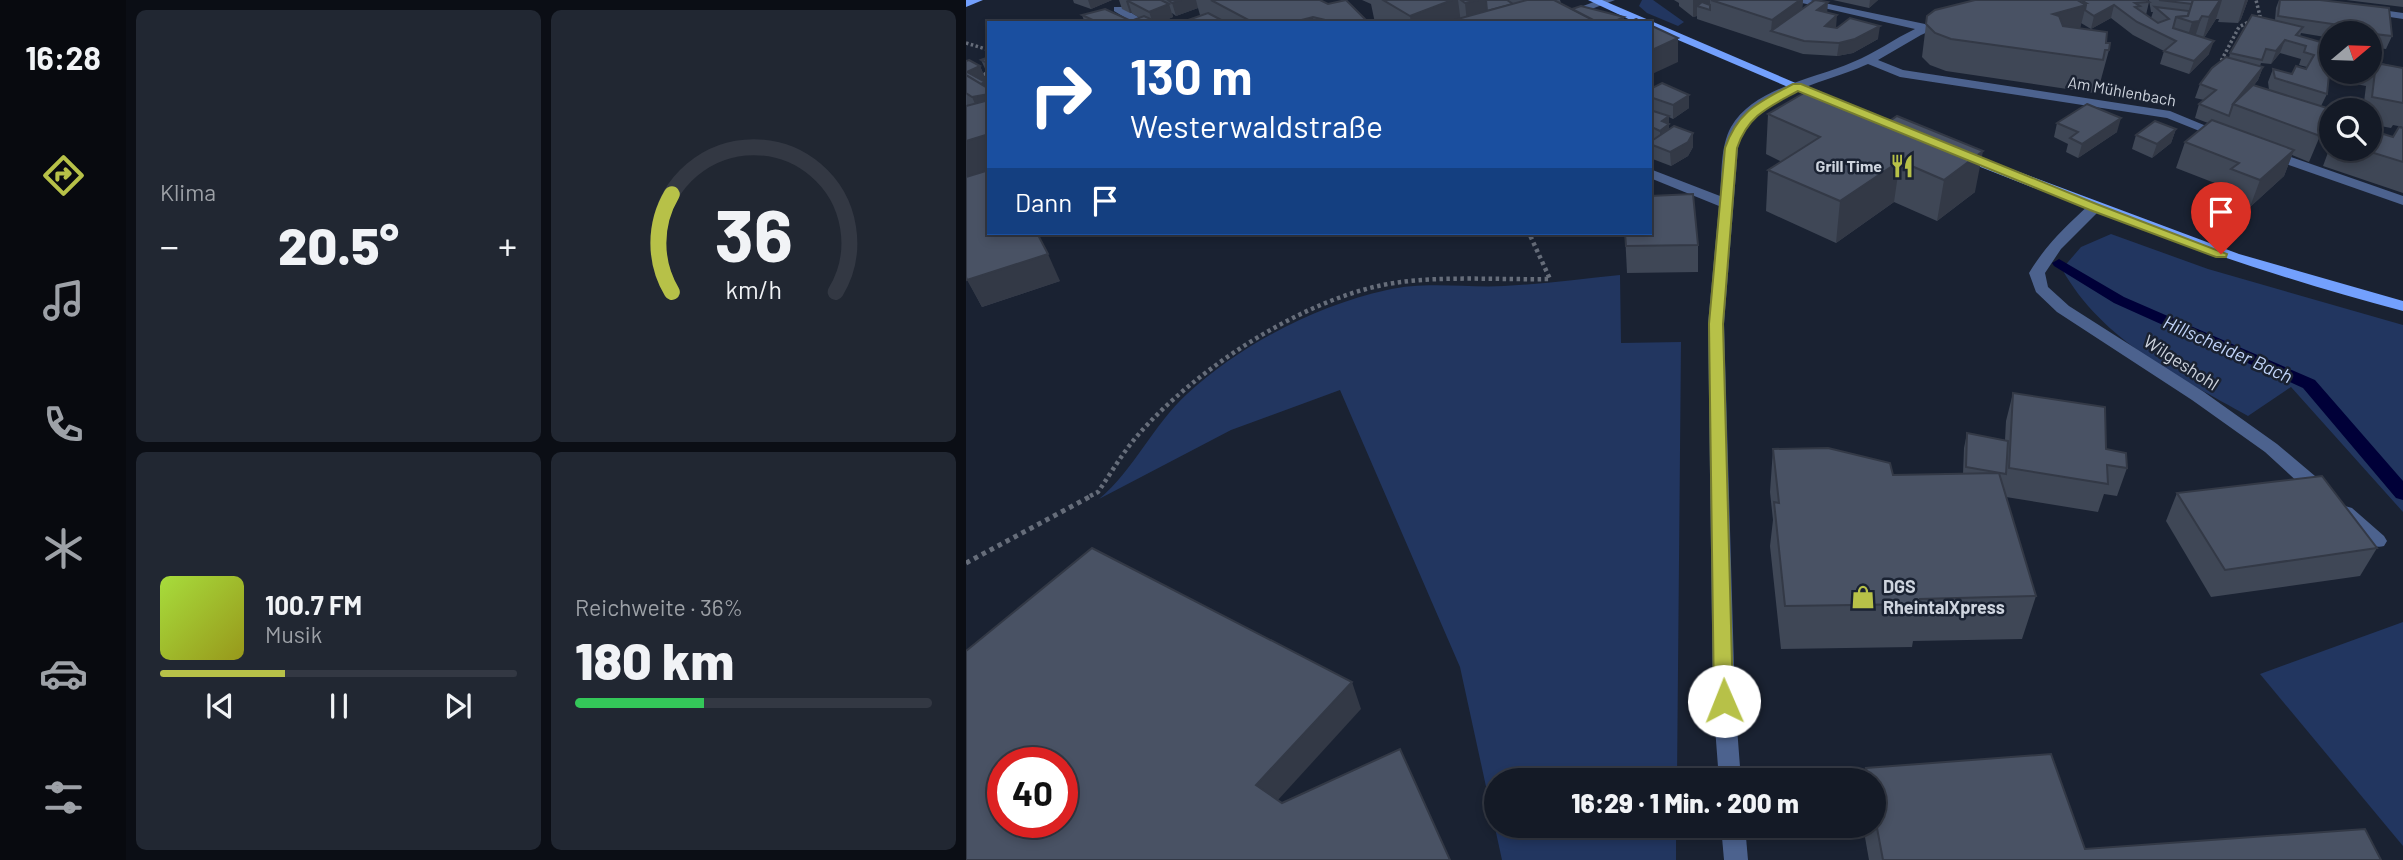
<!DOCTYPE html>
<html lang="de">
<head>
<meta charset="utf-8">
<style>
	body { margin:0; font-family:Barlow,sans-serif; background:#212732; color:#f1f3f6; height:100vh; display:flex; flex-direction:column; font-size:26px; white-space:nowrap }
	* { box-sizing:border-box; margin:0 }
	p { font-size:23px; color:#9da1a7 }
	.icon { flex:none; width:38px; height:38px; fill:none; stroke:currentColor; stroke-width:2; stroke-linecap:round; stroke-linejoin:round }
	.map { position:relative; flex:1; overflow:hidden }
	.drawer { display:flex; flex-direction:column; gap:10px; padding:10px; background:#0b0e15; width:840px }
	.drawer>* { flex:none }
	.banner { position:absolute; left:21px; top:21px; width:665px; height:214px; border-radius:0px; box-shadow:0 4px 10px #0003,0 0 0 2px #333843; background:#1a4fa0; color:#fff; overflow:hidden }
	.needle { width:46px; rotate:71deg }
	.buttons { position:absolute; left:1353px; top:21px; display:grid; gap:14px }
	.buttons a { display:grid; place-items:center; width:63px; height:63px; border-radius:50%; background:#141a26; box-shadow:0 4px 10px #0003,0 0 0 2px #333843; font-size:35px }
	.speed { position:absolute; left:21px; top:747px; display:flex; gap:14px; font-size:35px; font-weight:700; text-align:center }
	.speed>* { display:grid; place-content:center; width:91px; height:91px; border-radius:50%; background:#141a26; box-shadow:0 4px 10px #0003,0 0 0 2px #333843; line-height:1 }
	.speed .limit { border:10px solid #d22; background:#fff; color:#111 }
	.pin { position:absolute; display:grid; place-items:center; width:60px; height:60px; color:#fff; margin:-72px -30px; border-radius:50% 50% 50% 0; rotate:-45deg; box-shadow:0 0 7px #0007 }
	.pin .icon { rotate:45deg }
	.me { position:absolute; width:77px; margin:-38px; rotate:359deg; stroke-linejoin:round; filter:drop-shadow(0 0 5px #0008) }
	.turn { display:flex; align-items:center; gap:24px; height:147px; padding:0 28px; font-size:32px }
	.turn .icon { width:91px; height:91px; stroke-width:2.5 }
	.turn b { display:block; font-size:49px; line-height:60px }
	.then { display:flex; align-items:center; height:66px; padding:0 28px; background:#0003; gap:14px; font-size:26px }
	.big { font-size:52px; font-weight:800; line-height:1.1 }
	.drawer .card { flex:1; display:flex; flex-direction:column; justify-content:center; gap:10px; min-width:0; padding:0 24px; border-radius:10px; background:#212732 }
	.drawer .dial { align-items:center; gap:0 }
	.dial svg { height:182px; overflow:visible; fill:none; stroke:#333843; stroke-width:7; stroke-linecap:round; text-anchor:middle }
	.dial text { fill:#f1f3f6; stroke:none }
	.song { display:flex; align-items:center; gap:21px }
	.cover { width:84px; height:84px; border-radius:10px; background:linear-gradient(135deg,hsl(80 70% 55%),hsl(60 70% 35%)) }
	.played { height:7px; border-radius:4px; background:linear-gradient(90deg,#b7c148 35%,#333843 35%) }
	.keys { display:flex; justify-content:space-around; direction:ltr }
	.heat { display:flex; justify-content:space-between; align-items:center; font-size:38px; direction:ltr }
	.charge { height:10px; border-radius:5px; background:linear-gradient(90deg,#34c759 36%,#333843 0) }
	.drawer .tiles { flex:1; display:grid; gap:10px; grid-template-columns:repeat(2,1fr) }
	.trip { position:absolute; left:518px; top:768px; width:402px; height:70px; border-radius:35px; background:#141a26; box-shadow:0 4px 10px #0003,0 0 0 2px #333843; font-weight:800; line-height:70px; text-align:center }
	main { display:flex; flex:1; min-height:0 }
	.menu { display:flex; flex-direction:column; width:126px; justify-content:space-around; align-items:center; background:#080a0f; color:#9da1a7 }
	.menu .icon { width:49px; height:49px }
	.menu .active { color:#b7c148 }
	.menu b { font-size:32px; color:#f1f3f6 }
	.map>svg:first-child { display:block }
	.green { fill:#223660 }
	.lines { fill:none; stroke-linecap:round; stroke-linejoin:round }
	.stream { fill:#000038; fill-rule:evenodd }
	.path-far2 { stroke:#666d7a; stroke-width:3.5; stroke-dasharray:2.5 2.5; stroke-linecap:butt }
	.path-far1 { stroke:#666d7a; stroke-width:4.5; stroke-dasharray:3.5 3.5; stroke-linecap:butt }
	.path { stroke:#666d7a; stroke-width:5; stroke-dasharray:4.5 4.5; stroke-linecap:butt }
	.minor { fill:#4c628e; fill-rule:evenodd }
	.major { fill:#73a0fd; fill-rule:evenodd }
	.wall { fill:#3f4756; fill-rule:evenodd }
	.shaded-wall { fill:#333946 }
	.building { fill:#495264; stroke:#333946; stroke-width:2; fill-rule:evenodd }
	.route { fill:#b7c148; stroke:#777d2f; stroke-width:2 }
	.labels { text-anchor:middle; stroke-width:5; stroke-linejoin:round; paint-order:stroke }
	.far-street-label { font-size:16px; fill:#ced4de; stroke:#1a2232 }
	.far-poi-label { font-size:16px; font-weight:bold; fill:#ced4de; stroke:#1a2232; text-anchor:end }
	.street-label { font-size:18px; fill:#ced4de; stroke:#1a2232 }
	.poi-label { font-size:18px; font-weight:bold; fill:#ced4de; stroke:#1a2232; text-anchor:start }
	.water-label { font-size:19px; font-style:italic; fill:#c1d4f9; stroke:#1a2232 }
</style>
</head>
<body>
<main>
<nav class="menu">
<b>16:28</b>
<svg class="icon active" aria-label="directions" viewBox="0 0 24 24"><path d="M12 3l9 9-9 9-9-9zM9 14v-3h6M13 9l2 2-2 2"/></svg>
<svg class="icon" aria-label="music" viewBox="0 0 24 24"><path d="M9 18V5l10-2v13"/><circle cx="6" cy="18" r="3"/><circle cx="16" cy="16" r="3"/></svg>
<svg class="icon" aria-label="phone" viewBox="0 0 24 24"><path d="M5 4h4l2 5-3 2q2 4 5 5l2-3 5 2v4C11 20 4 13 5 4z"/></svg>
<svg class="icon" aria-label="climate" viewBox="0 0 24 24"><path d="M12 3v18M4 7l16 10M4 17L20 7"/></svg>
<svg class="icon" aria-label="car" viewBox="0 0 24 24"><path d="M5 17H2v-5l4-1 3-4h7l3 4 3 1v5h-3M9 17h6M6 11h13"/><circle cx="7" cy="17" r="2"/><circle cx="17" cy="17" r="2"/></svg>
<svg class="icon" aria-label="filters" viewBox="0 0 24 24"><path d="M4 7h16M4 17h16"/><circle cx="9" cy="7" r="2"/><circle cx="15" cy="17" r="2"/></svg>
</nav>
<section class="drawer">
<div class="tiles">
<div class="card"><p>Klima</p>
<div class="heat"><a>−</a><b class="big">20.5°</b><a>+</a></div>
</div>
<div class="card dial"><svg viewBox="0 0 100 80">
<path d="M14 69A42 42 0 1 1 86 69"/>
<path d="M14 69A42 42 0 0 1 14 26" stroke="#b7c148"/>
<text x="50" y="56" font-size="32" font-weight="700">36</text>
<text x="50" y="72" font-size="11">km/h</text>
</svg></div>
<div class="card">
<div class="song"><i class="cover"></i><div><b>100.7 FM</b><p>Musik</p></div></div>
<div class="played"></div>
<div class="keys"><svg class="icon" aria-label="previous" viewBox="0 0 24 24"><path d="M18 5L8 12l10 7zM5 5v14"/></svg><svg class="icon" aria-label="pause" viewBox="0 0 24 24"><path d="M8 5v14M16 5v14"/></svg><svg class="icon" aria-label="next" viewBox="0 0 24 24"><path d="M6 5l10 7-10 7zM19 5v14"/></svg></div>
</div>
<div class="card"><p>Reichweite · 36%</p><b class="big">180 km</b><div class="charge"></div></div>
</div>
</section>
<div class="map">
<svg width="1437" height="860" viewBox="0 0 1437 860">
	<rect width="100%" height="100%" fill="#1a2232"/>
	<!-- green -->
	<g class="green">
		<path d="M676,0H687L718,22L712,26L681,13L673,6Z"/>
		<path d="M1145,234L1242,269L1437,325V512L1325,387L1282,416C1213,377 1136,341 1096,269L1115,247Z"/>
		<path d="M654,275L655,343L715,342L711,780H530V826H710V860H536L494,667L374,390L265,430L133,499C168,470 187,425 221,394C276,344 349,306 421,290C459,281 500,288 538,286C577,284 615,279 654,275Z"/>
		<path d="M1437,622V846L1294,674Z"/>
	</g>
	<g class="lines">
		<!-- stream -->
		<path class="stream" d="M1093,259L1158,297L1349,380L1437,481V500L1430,498L1337,388L1148,303L1088,266L1086,263Z"/>
		<!-- path-far2 -->
		<g class="path-far2">
			<path d="M0,43L23,50"/>
			<path d="M1253,65L1273,27L1294,16L1290,0"/>
			<path d="M13,71L23,77"/>
		</g>
		<!-- path-far1 -->
		<path class="path-far1" d="M124,496L132,492C145,473 157,452 172,435C230,368 345,293 435,282C480,276 537,280 584,279L563,233"/>
		<!-- path -->
		<path class="path" d="M0,563L127,495"/>
		<!-- minor -->
		<g class="minor">
			<path d="M633,0H649L589,23H572Z"/>
			<path d="M823,0H844L959,24L984,18V22L955,35L912,60L937,70L1204,111L1262,135L1256,139L1251,138L1201,118L934,77L902,64C865,81 802,92 779,127C775,133 774,141 772,148L758,324L769,701L775,780H753L747,701L742,324L753,206L684,178V169L754,196C756,174 754,147 765,127C788,87 849,79 887,62C909,53 928,39 949,29Z"/>
			<path d="M148,7H156L182,23H168L148,11Z"/>
			<path d="M1402,8L1437,13V19L1398,13V9Z"/>
			<path d="M1302,149L1437,196V205L1297,156L1295,153Z"/>
			<path d="M1128,204L1135,208L1133,211L1095,249L1079,273L1082,287L1103,306L1238,392L1311,444L1362,487L1364,492L1362,497H1348L1299,452L1226,400L1091,312L1070,292L1063,273C1079,246 1100,226 1123,205Z"/>
			<path d="M1379,506L1386,508L1418,536L1421,541L1418,546C1401,551 1384,528 1372,518L1370,513L1372,508Z"/>
			<path d="M755,826H779L782,860H758Z"/>
		</g>
		<!-- major -->
		<g class="major">
			<path d="M0,0H17L0,7Z"/>
			<path d="M622,0H636L867,99L865,102H857L684,28V23H671Z"/>
			<path d="M994,150L1273,254L1437,301V311C1283,271 1136,215 989,157V151Z"/>
		</g>
	</g>
	<!-- wall -->
	<g class="wall">
		<path d="M107,0H146L125,9L108,3Z"/>
		<path d="M153,0H354L403,23H220L219,21L236,15H234L232,8L210,16L206,13L207,17L193,23H119L116,15L165,21L174,18L167,14L166,13H164L156,9Z"/>
		<path d="M396,0H542L543,1V0H594L595,3L606,9L658,17V23H409L405,4Z"/>
		<path d="M708,0H837L836,9L861,12L869,28L912,39L887,53L871,56L837,54L743,23L731,19V16L727,17L713,6V3Z"/>
		<path d="M867,0H912L903,8Z"/>
		<path d="M1009,0H1180L1183,2L1180,15L1185,18L1187,12H1185L1183,0H1282L1275,19L1272,23L1252,22L1253,19H1250L1238,38L1243,54L1223,74L1194,64L1198,51L1167,35L1145,18L1125,29L1115,23L1114,28L1140,43L1143,50L1134,83H1131L1128,93L980,71L964,65L956,57L961,16Z"/>
		<path d="M1313,0H1354L1426,36L1420,49L1404,47V33H1365V38L1335,33L1334,36L1365,45L1361,94L1355,106L1354,136L1343,162L1326,155L1318,176L1284,207L1255,196L1259,187L1210,168L1219,142L1242,123L1229,118L1233,104L1238,100L1229,98L1234,84L1263,58L1264,53L1309,20L1310,8ZM1314,53L1335,59L1333,65L1341,67L1340,69L1326,74L1307,69L1302,82L1303,90L1288,85L1292,80L1297,67L1294,66L1295,63L1305,64Z"/>
		<path d="M1380,0H1437V7Z"/>
		<path d="M1404,55L1415,63L1437,68V127L1427,125L1425,128L1409,125L1408,131L1427,137L1437,128V193L1357,166L1364,147L1361,146L1365,131V149H1404V110H1397L1400,86L1374,81L1375,72H1404Z"/>
		<path d="M23,57V74L21,73L15,60Z"/>
		<path d="M0,61L14,66L20,80L18,81L19,82L23,89V233L94,281L16,307L0,277Z"/>
		<path d="M684,89L723,95V108L707,119L703,117V129L727,147L722,156L705,166L684,158Z"/>
		<path d="M843,90L1009,192L971,221L928,202L870,243L800,211L802,170L816,162L800,154L802,114Z"/>
		<path d="M1091,123L1151,132L1112,158L1100,152L1102,144L1088,137Z"/>
		<path d="M1210,129L1205,143L1186,158L1166,149L1170,135Z"/>
		<path d="M659,233L732,245V272L661,273Z"/>
		<path d="M1047,393L1140,449L1161,468L1151,496L1138,494L1132,512L1040,497L1070,596L1056,639L947,641L946,647L815,649L804,546L807,520L804,492L807,449L927,475L997,474L998,448L1001,433L1039,440L1040,421Z"/>
		<path d="M1211,493L1411,548L1394,576L1245,597L1200,521Z"/>
		<path d="M900,768L1119,849L1415,860H903L897,826H908V780H898Z"/>
	</g>
	<!-- shaded-wall -->
	<g class="shaded-wall">
		<path d="M122,0H146L125,9Z"/>
		<path d="M167,0L162,1L166,13H164L160,1Z"/>
		<path d="M190,0H196L198,6L203,4L207,17L193,23H187L183,12Z"/>
		<path d="M215,0H230L232,8L210,16L206,3Z"/>
		<path d="M486,0H492L495,23L488,20V23H445L444,16Z"/>
		<path d="M502,0H542L522,17L501,23L499,3Z"/>
		<path d="M727,0H744V9L731,6V16L727,17Z"/>
		<path d="M834,0H837L835,22L805,31L806,20Z"/>
		<path d="M904,0H912L903,8Z"/>
		<path d="M1254,0H1256L1250,19L1236,41L1243,17Z"/>
		<path d="M1279,0H1282L1275,19L1272,23Z"/>
		<path d="M862,2L861,15L851,10Z"/>
		<path d="M1120,5L1112,37L1080,46L1087,14Z"/>
		<path d="M1148,5L1145,18L1125,29L1128,16Z"/>
		<path d="M871,15L870,28L859,26Z"/>
		<path d="M1236,16L1228,40L1219,46L1226,22Z"/>
		<path d="M347,17L348,23H324Z"/>
		<path d="M658,17V23H645Z"/>
		<path d="M914,26L912,39L887,53L871,56L873,43Z"/>
		<path d="M712,38V62L684,75V51Z"/>
		<path d="M1319,40L1314,53L1305,64L1310,51Z"/>
		<path d="M1248,41L1243,54L1223,74L1228,61Z"/>
		<path d="M14,66L20,80L8,85L1,72Z"/>
		<path d="M1297,67L1292,80L1272,106L1271,100Z"/>
		<path d="M19,82L23,90V130L21,131L6,97L0,90Z"/>
		<path d="M723,95V108L707,119V105Z"/>
		<path d="M703,116V138L694,144V131L696,121Z"/>
		<path d="M1155,118L1151,132L1112,158L1116,144Z"/>
		<path d="M686,127V141L684,142V128Z"/>
		<path d="M1210,129L1205,143L1186,158L1191,144Z"/>
		<path d="M727,133V147L722,156L705,166L704,152Z"/>
		<path d="M23,134V174L0,181V141Z"/>
		<path d="M1328,150L1318,176L1284,207L1294,180Z"/>
		<path d="M1017,151L1009,192L971,221L978,180Z"/>
		<path d="M934,161L928,202L870,243L874,201Z"/>
		<path d="M82,254L94,281L16,307L1,280Z"/>
		<path d="M386,682L395,709L302,811L290,785Z"/>
	</g>
	<!-- building -->
	<g class="building">
		<path d="M164,0H195L203,4L183,12L162,1Z"/>
		<path d="M202,0H215L206,3Z"/>
		<path d="M245,0H354L362,4L380,0L403,23H362L359,20L347,17L324,23H288Z"/>
		<path d="M417,0H486L444,16Z"/>
		<path d="M495,0H512L499,3Z"/>
		<path d="M520,0H541L547,4L521,11Z"/>
		<path d="M561,0H588L633,23H491L488,20Z"/>
		<path d="M745,0H834L806,20Z"/>
		<path d="M849,0L862,2L851,10L871,15L859,26L871,28L884,18L914,26L889,39L873,43L838,41L805,31Z"/>
		<path d="M1009,0H1111L1120,5L1087,14L1093,16L1097,26L1141,32L1140,43H1144L1143,50H1139L1137,60L985,39L969,33L960,24L961,16L969,10Z"/>
		<path d="M1115,0H1180L1183,2L1169,3L1174,6L1169,7L1192,23L1203,19L1189,7L1223,11L1222,16L1210,17L1207,28L1248,41L1228,61L1198,51L1210,41L1171,22L1148,5L1128,16L1119,10L1120,5L1117,3H1120Z"/>
		<path d="M1193,0H1227L1226,4Z"/>
		<path d="M1227,0H1254L1243,17L1236,16L1233,21L1226,22L1210,17L1222,16Z"/>
		<path d="M1314,0H1354L1423,8L1426,36L1374,30V25L1312,16Z"/>
		<path d="M736,2L744,5V10L731,6Z"/>
		<path d="M615,6L658,17L645,23H633L606,9Z"/>
		<path d="M139,9L165,21L178,16L191,22L133,23L116,15Z"/>
		<path d="M242,13L261,23H222L219,21Z"/>
		<path d="M1286,15L1337,27L1330,35L1365,45V55L1361,94L1309,78L1307,69L1326,74L1330,66L1340,69L1348,55L1338,52L1340,46L1319,40L1310,51L1300,49L1296,60L1264,53Z"/>
		<path d="M670,19L678,23H661Z"/>
		<path d="M684,25L712,38L684,51Z"/>
		<path d="M1404,55L1416,57L1415,63H1410L1406,73L1400,72H1404Z"/>
		<path d="M23,57V64L15,60Z"/>
		<path d="M1260,57L1297,67L1267,104L1263,116L1233,104L1250,90L1234,84L1246,68Z"/>
		<path d="M3,60L14,66L1,72L19,82L15,84L0,75V61Z"/>
		<path d="M1410,63L1437,68V103L1406,97Z"/>
		<path d="M0,75L23,89V94L6,97L0,93Z"/>
		<path d="M696,83L723,95L707,105L684,97V89Z"/>
		<path d="M1287,85L1361,108L1360,119L1354,136L1267,104Z"/>
		<path d="M843,90L922,122L931,116L1017,151L978,180L934,161L874,201L802,170L854,137L802,114Z"/>
		<path d="M23,100V134L0,141V106Z"/>
		<path d="M1121,104L1155,118L1116,144L1104,138L1112,132L1091,123Z"/>
		<path d="M684,110L703,116L696,121L703,124L694,131L686,127L684,128Z"/>
		<path d="M1404,117L1409,118L1408,131L1427,137L1433,127L1437,128V162L1395,149H1404Z"/>
		<path d="M1246,120L1328,150L1294,180L1265,169L1273,163L1219,142Z"/>
		<path d="M1189,121L1210,129L1191,144L1170,135Z"/>
		<path d="M708,126L727,133L722,142L704,152L684,144V142Z"/>
		<path d="M23,170V233H71L82,254L1,280L0,277V177Z"/>
		<path d="M727,194L732,245L660,246L659,233H684V196Z"/>
		<path d="M1047,393L1139,407L1140,449L1160,453L1161,468L1141,465L1142,484L1043,468Z"/>
		<path d="M1001,433L1042,441L1040,474L1000,467Z"/>
		<path d="M862,448L924,463L927,475L1033,473L1070,596L954,599L955,604L819,606L808,502L813,503L807,449Z"/>
		<path d="M1356,476L1411,548L1259,570L1211,493Z"/>
		<path d="M126,548L386,682L290,785L316,803L434,749L484,860H0V651ZM37,763H96V822H37Z"/>
		<path d="M1085,754L1119,849L1399,829L1415,860H917L908,812V780H903L900,768Z"/>
	</g>
	<!-- route -->
	<path class="route" d="M827,84H835L1133,205L1261,254L1260,257H1250L1124,210L832,91C803,107 782,115 771,148L757,324L767,701L765,707L758,710L751,707L748,701L743,324L759,148C772,110 794,102 827,84Z"/>
	<!-- icons -->
	<defs>
		<g id="restaurant-bare" transform="scale(1.89)"><path d="M-5-6h1v4h1v-4h1v4h1v-4h1v5L-1.5 .5V6h-2V.5L-5-1ZM5-6V6H3V1.5H1.5Q1.5-4 5-6Z" fill="#b7c148" stroke="#1a2232" stroke-width="2.5" paint-order="stroke"/></g>
		<g id="shop-bare" transform="scale(1.89)"><path d="M-5-2.5h2.3a2.7 3.5 0 0 1 5.4 0H5L5.5 6h-11ZM-1.5-2.5h3a1.5 2.3 0 0 0-3 0Z" fill="#b7c148" stroke="#1a2232" stroke-width="2.5" paint-order="stroke"/></g>
	</defs>
	<g fill-rule="evenodd">
		<use href="#restaurant-bare" x="936" y="166"/>
		<use href="#shop-bare" x="897" y="597"/>
	</g>
	<g class="labels">
		<!-- far-street labels -->
		<g class="far-street-label">
			<text transform="translate(1156 91) rotate(10)" y="6">Am Mühlenbach</text>
		</g>
		<!-- far-poi labels -->
		<g class="far-poi-label">
			<text x="916" y="172">Grill Time</text>
		</g>
		<!-- street labels -->
		<g class="street-label">
			<text transform="translate(1215 363) rotate(33)" y="6">Wilgeshohl</text>
		</g>
		<!-- poi labels -->
		<g class="poi-label">
			<text x="917" y="593">DGS<tspan x="917" dy="21">RheintalXpress</tspan></text>
		</g>
		<!-- water labels -->
		<g class="water-label">
			<text transform="translate(1262 349) rotate(24)" y="7">Hillscheider Bach</text>
		</g>
	</g>
</svg>
<div class="buttons">
<a><svg class="needle" viewBox="-14 -14 28 28"><path d="M0-13l5 13h-10z" fill="#e53935"/><path d="M0 13l5-13h-10z" fill="#9da1a7"/></svg></a>
<a><svg class="icon" aria-label="search" viewBox="0 0 24 24"><circle cx="10" cy="10" r="6"/><path d="M15 15l6 6"/></svg></a>
</div>
<div class="speed"><div class="limit">40</div></div>
<div class="pin" style="left:1255px;top:254px;background:#d93025"><svg class="icon" aria-label="arrive" viewBox="0 0 24 24"><path d="M6 21V4h12l-3 4 3 4H6"/></svg></div>
<svg class="me" style="left:758px;top:701px" viewBox="-20 -20 40 40"><circle r="19" fill="#fff"/><path d="M0-13L10 11 0 6-10 11z" fill="#b7c148"/></svg>
<div class="trip">16:29 · 1 Min. · 200 m</div>
<div class="banner">
<div class="turn"><svg class="icon" aria-label="right" viewBox="0 0 24 24"><path d="M7 20v-9h11M14 6l5 5-5 5"/></svg><div><b>130 m</b>Westerwaldstraße</div></div>
<div class="then">Dann<svg class="icon" aria-label="arrive" viewBox="0 0 24 24"><path d="M6 21V4h12l-3 4 3 4H6"/></svg></div>
</div>
</div>
</main>
</body>
</html>
